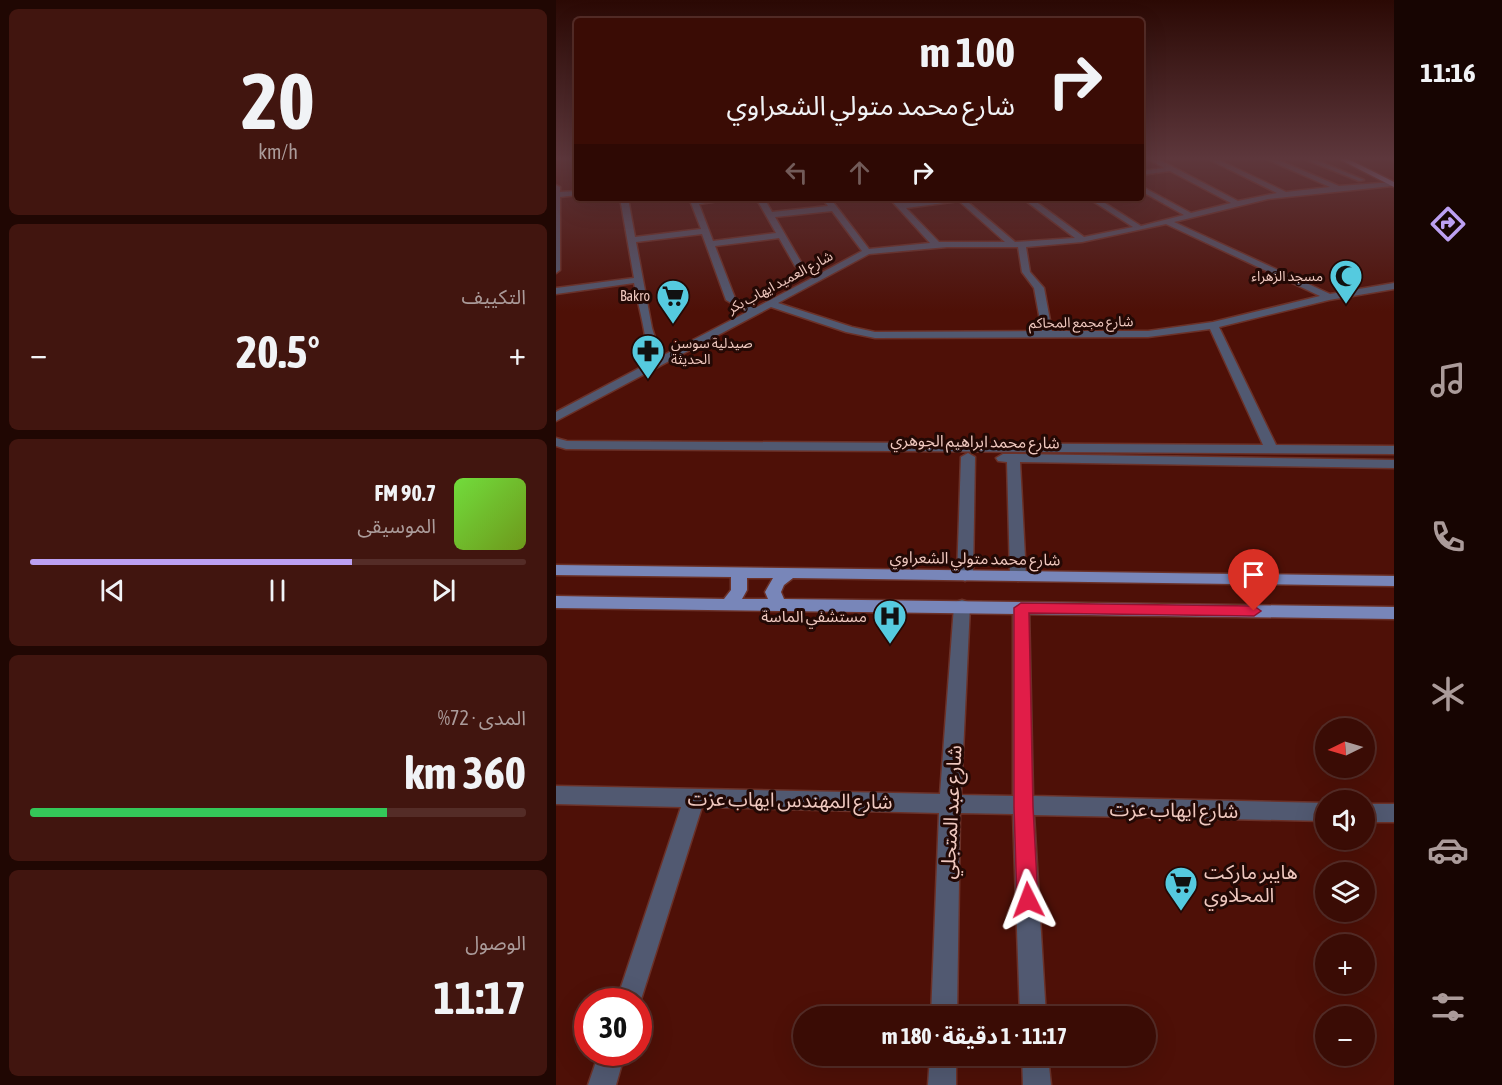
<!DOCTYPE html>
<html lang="ar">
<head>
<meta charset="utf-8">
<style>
	body { margin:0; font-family:"Asap Condensed","Noto Sans Arabic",sans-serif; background:#41150f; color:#f1f3f6; direction:rtl; height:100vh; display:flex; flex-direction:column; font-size:22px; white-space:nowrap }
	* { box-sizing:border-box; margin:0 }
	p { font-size:20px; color:#ab9b9a }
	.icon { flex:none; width:33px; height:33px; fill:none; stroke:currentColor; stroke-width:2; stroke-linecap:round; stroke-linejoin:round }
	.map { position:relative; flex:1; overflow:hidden; direction:ltr }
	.drawer { display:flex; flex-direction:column; gap:9px; padding:9px; background:#200703; width:556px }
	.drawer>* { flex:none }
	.hud { position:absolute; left:18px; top:18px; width:570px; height:183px; border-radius:6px; box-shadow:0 6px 24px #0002,0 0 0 2px #542c27; direction:rtl; background:#3a0c05; color:#f1f3f6; overflow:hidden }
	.needle { width:39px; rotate:265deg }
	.controls { position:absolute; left:759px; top:718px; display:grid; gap:12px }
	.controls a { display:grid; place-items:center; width:60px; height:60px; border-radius:50%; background:#3a0c05; box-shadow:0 6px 24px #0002,0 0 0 2px #542c27; font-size:30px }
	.speed { position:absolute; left:18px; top:988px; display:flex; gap:12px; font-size:30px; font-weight:700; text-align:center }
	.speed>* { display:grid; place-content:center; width:78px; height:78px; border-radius:50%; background:#3a0c05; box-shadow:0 6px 24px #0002,0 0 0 2px #542c27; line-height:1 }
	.speed .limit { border:9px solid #d22; background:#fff; color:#111 }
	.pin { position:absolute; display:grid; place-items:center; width:51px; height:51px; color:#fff; margin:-62px -26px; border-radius:50% 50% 50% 0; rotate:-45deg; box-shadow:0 0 6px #0007 }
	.pin .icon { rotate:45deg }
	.me { position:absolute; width:66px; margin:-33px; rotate:357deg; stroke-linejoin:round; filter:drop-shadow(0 0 4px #0008) }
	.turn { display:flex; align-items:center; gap:21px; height:126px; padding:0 30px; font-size:27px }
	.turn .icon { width:78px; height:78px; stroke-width:2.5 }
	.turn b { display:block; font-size:42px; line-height:51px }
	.lanes { display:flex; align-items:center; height:57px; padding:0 30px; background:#0003; justify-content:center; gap:30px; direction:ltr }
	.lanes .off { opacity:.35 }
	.big { font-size:45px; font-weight:700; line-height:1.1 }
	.drawer .widget { flex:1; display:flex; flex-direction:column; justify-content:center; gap:9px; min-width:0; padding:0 21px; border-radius:9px; background:#41150f }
	.drawer .dial { align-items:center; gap:0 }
	.dial b { font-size:78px; line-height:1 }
	.song { display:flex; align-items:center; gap:18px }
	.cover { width:72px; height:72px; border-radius:9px; background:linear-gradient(135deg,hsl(100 70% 55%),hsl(80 70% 35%)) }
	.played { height:6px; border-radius:3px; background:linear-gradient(90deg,#bca0f2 65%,#542c27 65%) }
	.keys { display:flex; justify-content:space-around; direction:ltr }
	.heat { display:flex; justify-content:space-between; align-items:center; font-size:33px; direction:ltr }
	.charge { height:9px; border-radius:4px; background:linear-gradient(90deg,#34c759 72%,#542c27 0) }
	.trip { position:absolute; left:237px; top:1006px; width:363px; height:60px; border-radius:30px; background:#3a0c05; box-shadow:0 6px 24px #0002,0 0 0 2px #542c27; font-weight:700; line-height:60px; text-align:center; direction:rtl }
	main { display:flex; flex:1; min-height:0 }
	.tabs { display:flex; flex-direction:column; width:108px; justify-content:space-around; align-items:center; background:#170502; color:#ab9b9a }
	.tabs .icon { width:42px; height:42px }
	.tabs .current { color:#bca0f2 }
	.tabs b { font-size:27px; color:#f1f3f6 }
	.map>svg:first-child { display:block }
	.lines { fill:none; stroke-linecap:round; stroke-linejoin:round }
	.street-casing { stroke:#6b3128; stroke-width:3 }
	.primary-casing { stroke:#6b3128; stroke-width:3 }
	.street { fill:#515971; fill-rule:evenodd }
	.primary { fill:#7886b9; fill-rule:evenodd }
	.route { fill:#e11d48; stroke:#92132f; stroke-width:1.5 }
	.labels { text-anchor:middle; stroke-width:6; stroke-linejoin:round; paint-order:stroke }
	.far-poi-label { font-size:14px; fill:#efc8bf; stroke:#230905; text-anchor:end }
	.far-street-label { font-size:14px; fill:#efc8bf; stroke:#230905 }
	.street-label { font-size:16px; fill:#efc8bf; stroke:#230905 }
	.poi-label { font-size:16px; fill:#efc8bf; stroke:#230905; text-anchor:end }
	.near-street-label { font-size:20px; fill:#efc8bf; stroke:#230905 }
	.near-poi-label { font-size:20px; fill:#efc8bf; stroke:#230905; text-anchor:start }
</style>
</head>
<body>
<main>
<nav class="tabs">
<b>11:16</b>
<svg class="icon current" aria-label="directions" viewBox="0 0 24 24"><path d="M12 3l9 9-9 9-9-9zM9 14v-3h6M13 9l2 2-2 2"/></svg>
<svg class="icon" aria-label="music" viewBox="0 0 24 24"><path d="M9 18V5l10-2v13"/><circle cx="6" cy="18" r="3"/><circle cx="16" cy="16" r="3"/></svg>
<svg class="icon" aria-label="phone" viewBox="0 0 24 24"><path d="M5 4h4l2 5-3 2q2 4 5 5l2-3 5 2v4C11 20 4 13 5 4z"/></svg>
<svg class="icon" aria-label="climate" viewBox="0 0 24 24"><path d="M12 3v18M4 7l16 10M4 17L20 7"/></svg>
<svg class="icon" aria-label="car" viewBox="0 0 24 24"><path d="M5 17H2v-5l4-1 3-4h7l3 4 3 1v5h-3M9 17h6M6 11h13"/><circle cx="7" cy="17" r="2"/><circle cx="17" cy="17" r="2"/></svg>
<svg class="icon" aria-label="filters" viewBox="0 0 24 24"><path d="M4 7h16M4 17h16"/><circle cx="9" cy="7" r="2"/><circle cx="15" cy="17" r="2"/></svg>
</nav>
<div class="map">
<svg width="838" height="1085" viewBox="0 0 838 1085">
	<rect width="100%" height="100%" fill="#4e1007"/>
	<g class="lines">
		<!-- street casing -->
		<g class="street-casing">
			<g id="street">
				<path d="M593,159H602L682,201L721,193L652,159H661L730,192L774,187L710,159H720L783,186L838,182L836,186L712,199L618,222L774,294L838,283V289L773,300L663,327L720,445L838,446V454L10,449L0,446V438L11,441L707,445L654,329L592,337L319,338L290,332L215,307L0,421V412L91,364C92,337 83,310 78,283L0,294V288L78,278L64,198H72L79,237L145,229L133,198H182L143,204L157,241L220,233L200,198H208L216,212L272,206L266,198H274L313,249L374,243L333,198H341L346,203L407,198L459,242L519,238L466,198H475L528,237L577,227L532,198H541L585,226L628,215L585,191V186L635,213L675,203L614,171L585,175V171L608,168ZM403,201L449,242H383L350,208ZM276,211L306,251L265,273L245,262L219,217ZM610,224L764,296L657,322L592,331H496L488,288L474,272L470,247L526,242ZM146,234L170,300L191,312L102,358V347L96,328L80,242ZM223,238L239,266L258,277L199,308L179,298L159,246ZM391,247H462L466,272L478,288L486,331L319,332L296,327L222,303L313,254Z"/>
				<path d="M748,159H758L808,180L803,181Z"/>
				<path d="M834,159H838V162Z"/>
				<path d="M0,185L4,187V192L21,191V195L4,197V270L0,273Z"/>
				<path d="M412,453L419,457L417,576L409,581L401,576L405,457Z"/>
				<path d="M457,454L838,460V468L464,462L470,576L462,581L454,576L451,462L442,461L440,458L447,454Z"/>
				<path d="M406,600L412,602L414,606L405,795L457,796V608L459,604H471L473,608L477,796L770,803V821L478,815L490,1017H464L457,814L404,813L401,1017H375L383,813L146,807L82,1009V1002H60L125,807L0,804V786L384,794L398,606L400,602Z"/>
				<rect x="808" y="804" width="30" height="18"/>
				<path d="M43,1053H69L60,1085H32Z"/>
				<path d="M374,1056H400V1085H372Z"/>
				<path d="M466,1056H492L495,1085H467Z"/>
			</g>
		</g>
		<!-- primary casing -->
		<g class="primary-casing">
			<g id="primary">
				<path d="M783,159H792L838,182V187Z"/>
				<path d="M0,565L838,576V586L237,578L228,585L225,592L228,599L838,607V619L0,608V596L168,599L175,590V577L0,575ZM191,578H217L209,592L212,599H186L191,590Z"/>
			</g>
		</g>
		<!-- street -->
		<use href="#street" class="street"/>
		<!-- primary -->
		<use href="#primary" class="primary"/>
	</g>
	<!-- sky -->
	<linearGradient id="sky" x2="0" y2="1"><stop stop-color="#2b0904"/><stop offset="0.51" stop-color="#5d373c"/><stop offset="1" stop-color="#5d373c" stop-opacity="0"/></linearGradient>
	<rect width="838" height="311" fill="url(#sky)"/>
	<!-- route -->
	<path class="route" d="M465,603L698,606L705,611L698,616L473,613L477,807L482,900L479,908L472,910L465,908L461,900L458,807V608Z"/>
	<!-- icons -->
	<defs>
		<g id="mosque-pin" transform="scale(1.725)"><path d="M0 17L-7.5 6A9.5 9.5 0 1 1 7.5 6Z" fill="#55cadf" stroke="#230905"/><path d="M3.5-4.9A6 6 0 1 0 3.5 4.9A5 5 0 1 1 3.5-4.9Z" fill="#111"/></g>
		<g id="supermarket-pin" transform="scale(1.725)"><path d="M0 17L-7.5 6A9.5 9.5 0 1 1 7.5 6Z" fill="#55cadf" stroke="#230905"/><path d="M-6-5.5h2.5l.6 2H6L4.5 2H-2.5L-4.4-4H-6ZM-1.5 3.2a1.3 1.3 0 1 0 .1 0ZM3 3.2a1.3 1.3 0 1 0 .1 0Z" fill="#111"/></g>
		<g id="pharmacy-pin" transform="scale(1.725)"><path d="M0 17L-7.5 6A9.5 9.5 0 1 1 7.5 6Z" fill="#55cadf" stroke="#230905"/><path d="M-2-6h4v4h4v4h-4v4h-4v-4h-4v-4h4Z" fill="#111"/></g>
		<g id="hospital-pin" transform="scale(1.725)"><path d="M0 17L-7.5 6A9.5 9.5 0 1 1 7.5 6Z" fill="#55cadf" stroke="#230905"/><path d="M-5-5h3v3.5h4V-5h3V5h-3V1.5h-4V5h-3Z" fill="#111"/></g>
	</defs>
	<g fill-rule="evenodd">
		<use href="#mosque-pin" x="790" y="276"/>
		<use href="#supermarket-pin" x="117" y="296"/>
		<use href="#pharmacy-pin" x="92" y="351"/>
		<use href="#hospital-pin" x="334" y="616"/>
		<use href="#supermarket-pin" x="625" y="883"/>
	</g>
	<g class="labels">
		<!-- far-poi labels -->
		<g class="far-poi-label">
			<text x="767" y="281">مسجد الزهراء</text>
			<text x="94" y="301">Bakro</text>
			<text x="115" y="348" text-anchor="start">صيدلية سوسن<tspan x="115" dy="16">الحديثة</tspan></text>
		</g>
		<!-- far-street labels -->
		<g class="far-street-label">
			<text transform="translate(224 282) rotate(-28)" y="5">شارع العميد ايهاب بكر</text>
			<text transform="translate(525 322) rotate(-1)" y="5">شارع مجمع المحاكم</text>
		</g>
		<!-- street labels -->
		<g class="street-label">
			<text transform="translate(419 441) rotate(1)" y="6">شارع محمد ابراهيم الجوهري</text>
			<text transform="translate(419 558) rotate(1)" y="6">شارع محمد متولي الشعراوي</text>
		</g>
		<!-- poi labels -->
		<g class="poi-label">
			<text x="311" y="622">مستشفي الماسة</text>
		</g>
		<!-- near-street labels -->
		<g class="near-street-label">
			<text transform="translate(234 800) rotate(1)" y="7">شارع المهندس ايهاب عزت</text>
			<text transform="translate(618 810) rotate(1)" y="7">شارع ايهاب عزت</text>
			<text transform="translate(395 812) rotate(-87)" y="7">شارع عبد المتجلي</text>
		</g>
		<!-- near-poi labels -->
		<g class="near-poi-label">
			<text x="648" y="879">هايبر ماركت<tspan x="648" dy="23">المحلاوي</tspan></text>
		</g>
	</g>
</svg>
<div class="controls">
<a><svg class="needle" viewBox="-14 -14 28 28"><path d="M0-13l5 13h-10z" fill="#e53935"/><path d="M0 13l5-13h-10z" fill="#ab9b9a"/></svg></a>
<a><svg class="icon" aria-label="sound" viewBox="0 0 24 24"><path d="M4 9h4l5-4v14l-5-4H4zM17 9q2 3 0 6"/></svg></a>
<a><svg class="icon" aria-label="layers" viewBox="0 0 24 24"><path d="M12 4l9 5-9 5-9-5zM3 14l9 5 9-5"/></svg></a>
<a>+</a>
<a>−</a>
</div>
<div class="speed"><div class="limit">30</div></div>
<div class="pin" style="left:698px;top:611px;background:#d93025"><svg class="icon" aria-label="arrive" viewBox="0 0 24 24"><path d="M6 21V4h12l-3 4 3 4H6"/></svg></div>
<svg class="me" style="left:472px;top:900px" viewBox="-20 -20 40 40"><path d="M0-17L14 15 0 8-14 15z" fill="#e11d48" stroke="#fff" stroke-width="4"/></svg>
<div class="trip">11:17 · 1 دقيقة · 180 m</div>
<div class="hud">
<div class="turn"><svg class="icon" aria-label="right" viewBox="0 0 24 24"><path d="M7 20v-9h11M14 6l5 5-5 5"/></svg><div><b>100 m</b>شارع محمد متولي الشعراوي</div></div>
<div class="lanes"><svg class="icon off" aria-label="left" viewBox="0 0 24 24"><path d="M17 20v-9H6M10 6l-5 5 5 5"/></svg><svg class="icon off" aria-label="ahead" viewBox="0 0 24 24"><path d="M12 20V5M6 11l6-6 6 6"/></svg><svg class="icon" aria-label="right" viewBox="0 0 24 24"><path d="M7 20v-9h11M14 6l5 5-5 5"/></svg></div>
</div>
</div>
<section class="drawer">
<div class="widget dial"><b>20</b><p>km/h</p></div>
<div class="widget"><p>التكييف</p>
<div class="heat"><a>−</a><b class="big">20.5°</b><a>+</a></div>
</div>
<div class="widget">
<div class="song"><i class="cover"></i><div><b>90.7 FM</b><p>الموسيقى</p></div></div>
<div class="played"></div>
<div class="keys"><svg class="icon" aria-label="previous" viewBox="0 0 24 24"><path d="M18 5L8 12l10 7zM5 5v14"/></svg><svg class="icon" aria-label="pause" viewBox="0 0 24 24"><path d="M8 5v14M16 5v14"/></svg><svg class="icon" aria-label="next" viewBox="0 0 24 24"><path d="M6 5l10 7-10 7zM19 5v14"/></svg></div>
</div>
<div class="widget"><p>المدى · 72%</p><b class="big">360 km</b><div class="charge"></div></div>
<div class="widget"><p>الوصول</p><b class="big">11:17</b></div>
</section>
</main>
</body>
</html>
